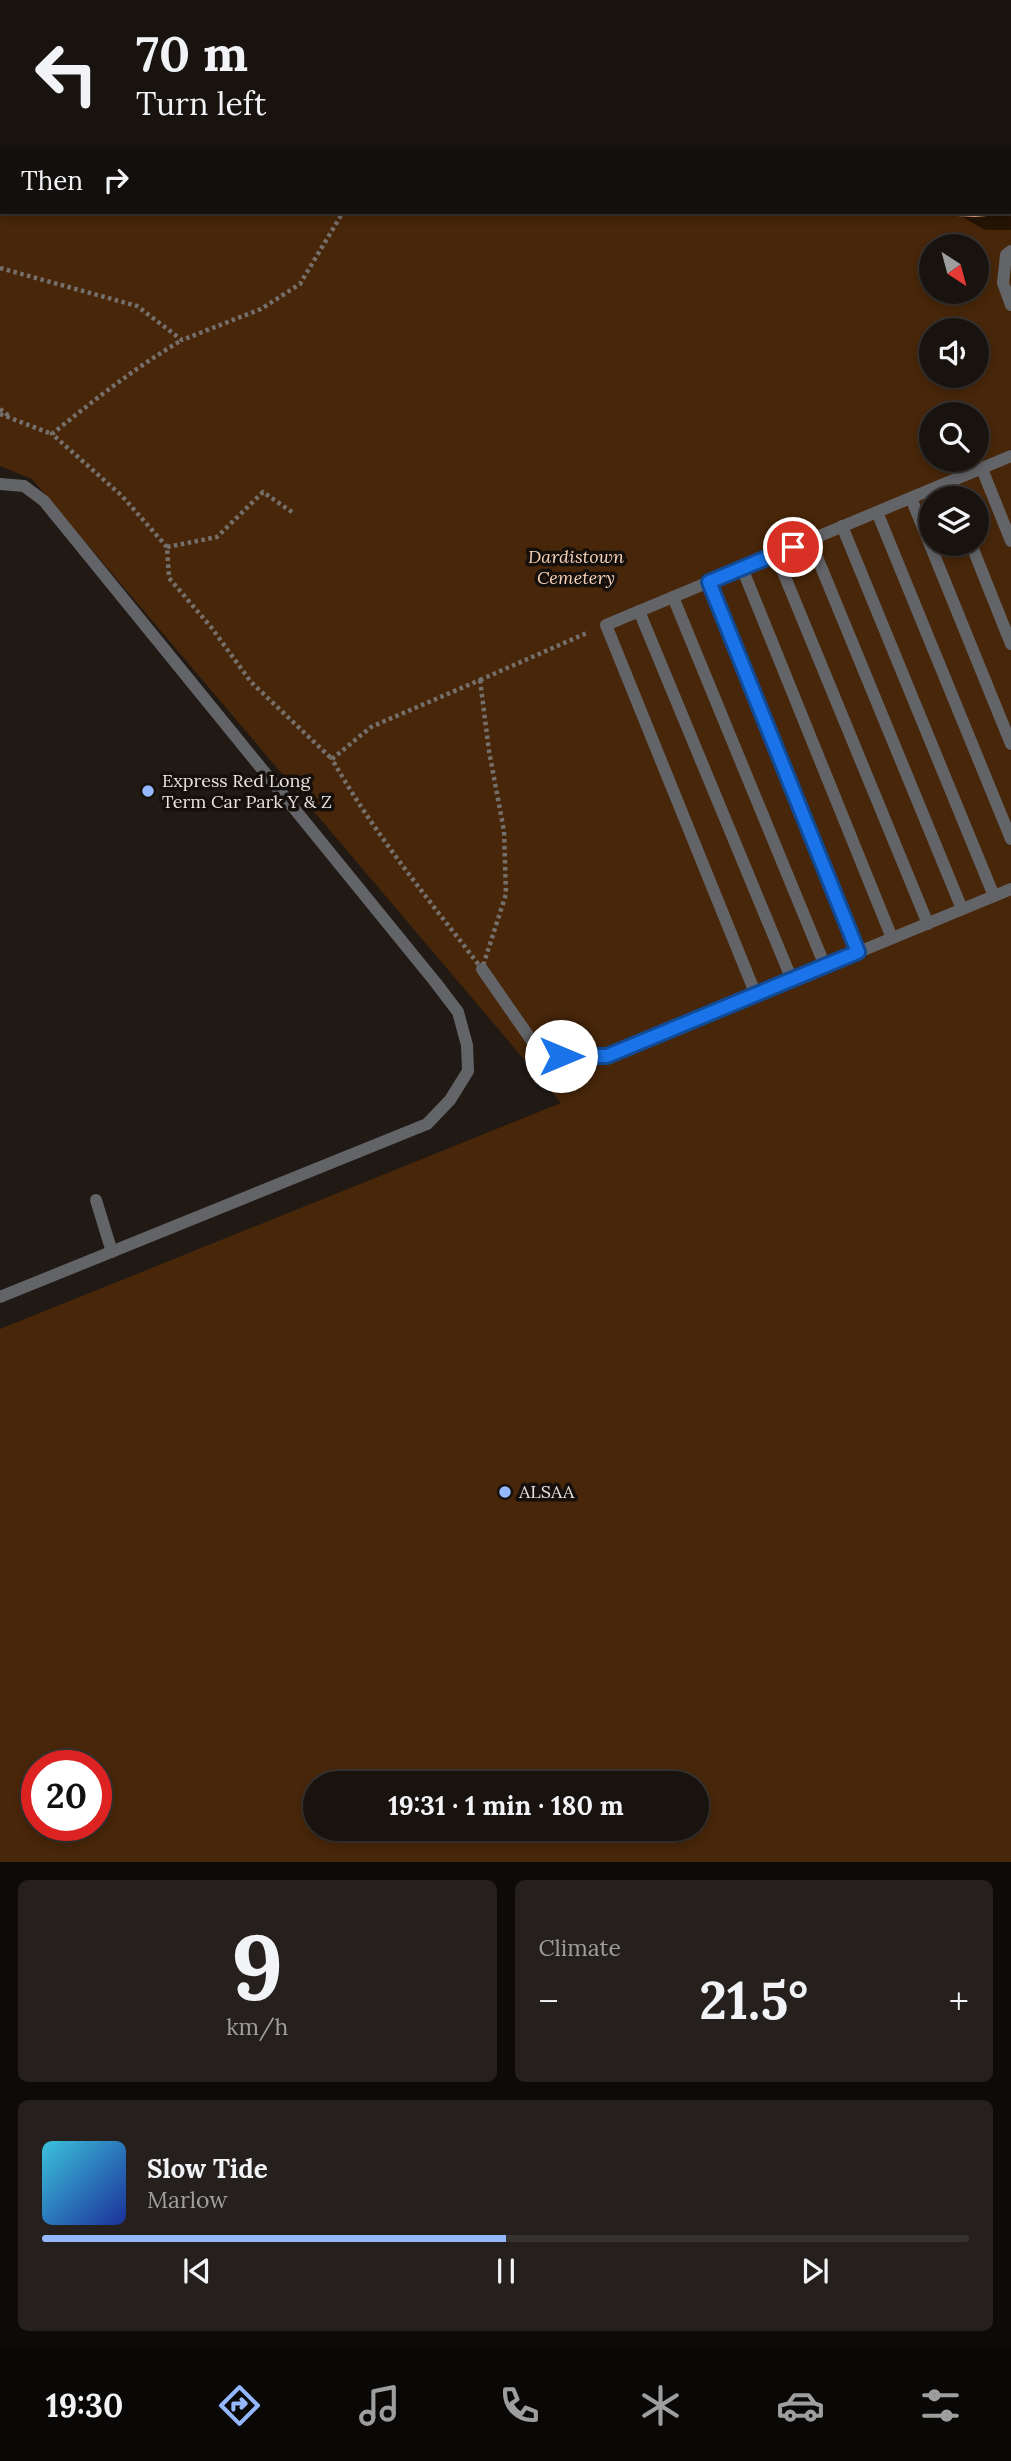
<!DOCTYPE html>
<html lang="en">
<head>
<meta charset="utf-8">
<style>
	body { margin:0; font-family:Lora,serif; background:#25201d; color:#f1f3f6; height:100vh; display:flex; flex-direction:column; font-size:26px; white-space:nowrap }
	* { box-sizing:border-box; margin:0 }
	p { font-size:23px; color:#9f9e9e }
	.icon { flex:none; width:38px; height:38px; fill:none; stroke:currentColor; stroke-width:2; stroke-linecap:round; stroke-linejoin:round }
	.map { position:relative; height:1862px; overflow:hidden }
	.details { display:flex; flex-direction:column; gap:18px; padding:18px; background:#0d0a08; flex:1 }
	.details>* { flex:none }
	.banner { position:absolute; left:0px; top:0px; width:1012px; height:214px; box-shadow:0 4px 10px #0003,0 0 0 2px #36322f; background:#18130f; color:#f1f3f6; overflow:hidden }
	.needle { width:46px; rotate:144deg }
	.fabs { position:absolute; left:919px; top:234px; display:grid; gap:14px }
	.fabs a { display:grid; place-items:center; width:70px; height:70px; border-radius:50%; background:#18130f; box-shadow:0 4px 10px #0003,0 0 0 2px #36322f; font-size:35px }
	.speed { position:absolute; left:21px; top:1750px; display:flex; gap:14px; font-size:35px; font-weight:700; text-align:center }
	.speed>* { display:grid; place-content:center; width:91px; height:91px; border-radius:50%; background:#18130f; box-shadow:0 4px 10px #0003,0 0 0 2px #36322f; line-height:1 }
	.speed .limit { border:10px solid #d22; background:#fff; color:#111 }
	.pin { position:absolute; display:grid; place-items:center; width:60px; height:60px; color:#fff; margin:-30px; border:4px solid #fff; border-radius:50%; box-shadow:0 2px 7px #0007 }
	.me { position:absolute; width:77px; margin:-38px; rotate:90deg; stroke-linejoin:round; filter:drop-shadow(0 0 5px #0008) }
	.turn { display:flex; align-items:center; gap:24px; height:147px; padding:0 21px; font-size:32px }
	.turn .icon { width:91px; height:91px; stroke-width:2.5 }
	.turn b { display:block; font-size:49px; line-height:60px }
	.then { display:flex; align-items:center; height:66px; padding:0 21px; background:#0003; gap:14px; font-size:26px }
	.big { font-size:52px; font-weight:700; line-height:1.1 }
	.details .tile { flex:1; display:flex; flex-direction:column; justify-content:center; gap:10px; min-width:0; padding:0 24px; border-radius:10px; background:#25201d }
	.details .dial { align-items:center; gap:0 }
	.dial b { font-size:91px; line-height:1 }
	.song { display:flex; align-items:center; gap:21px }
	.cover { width:84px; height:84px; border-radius:10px; background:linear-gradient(135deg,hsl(190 70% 55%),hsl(230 70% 35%)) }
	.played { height:7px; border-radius:4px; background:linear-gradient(90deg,#95b7fd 50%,#36322f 50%) }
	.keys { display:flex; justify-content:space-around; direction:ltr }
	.heat { display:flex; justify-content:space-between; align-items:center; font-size:38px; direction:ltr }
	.details .tiles { flex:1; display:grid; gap:18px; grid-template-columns:1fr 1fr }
	.tile:last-child { grid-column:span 2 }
	.trip { position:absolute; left:303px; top:1771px; width:406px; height:70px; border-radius:35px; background:#18130f; box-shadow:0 4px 10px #0003,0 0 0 2px #36322f; font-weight:700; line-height:70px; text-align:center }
	.tab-bar { display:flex; height:112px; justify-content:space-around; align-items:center; background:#0a0806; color:#9f9e9e }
	.tab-bar .icon { width:49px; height:49px }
	.tab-bar .selected { color:#95b7fd }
	.tab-bar b { font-size:32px; color:#f1f3f6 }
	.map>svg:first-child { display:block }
	.green { fill:#472609; fill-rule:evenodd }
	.shadow { fill:#0007 }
	.building { fill:#f4b482 }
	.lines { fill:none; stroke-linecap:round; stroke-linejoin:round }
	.path { stroke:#76706c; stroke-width:4.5; stroke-dasharray:3.5 3.5; stroke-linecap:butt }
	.lane { stroke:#636468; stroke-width:12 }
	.route-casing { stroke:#114b97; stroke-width:18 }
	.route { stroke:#1a73e8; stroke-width:12 }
	.poi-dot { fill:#95b7fd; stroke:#16100c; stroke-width:2.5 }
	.labels { text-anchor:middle; stroke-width:7; stroke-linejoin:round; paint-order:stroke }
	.park-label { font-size:18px; font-style:italic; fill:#f5d2b9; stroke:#16100c }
	.poi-label { font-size:18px; fill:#e8e3e0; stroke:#16100c; text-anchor:start }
</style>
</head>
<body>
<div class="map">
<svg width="1011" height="1863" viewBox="0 0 1011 1863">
	<rect width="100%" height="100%" fill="#201914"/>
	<!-- green -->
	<path class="green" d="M0,0H1011V1862H0V1329L561,1103L32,479L0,466ZM2,2H1010V212H2ZM931,247H976V292H931ZM931,331H976V376H931ZM931,415H976V460H931ZM931,499H976V544H931ZM37,1766H96V1825H37ZM315,1783H696V1829H315Z"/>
	<!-- shadow -->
	<path class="shadow" d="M1010,31L1011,230H985L959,215V212H1010Z"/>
	<!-- building -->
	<path class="building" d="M957,212H1011V214L975,217L957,216Z"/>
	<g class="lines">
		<!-- path -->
		<g class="path">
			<path d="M140,2L144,0"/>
			<path d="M222,2L226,0"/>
			<path d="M422,2L427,0"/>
			<path d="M566,2L569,0"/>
			<path d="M0,67L2,66"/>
			<path d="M0,88L2,87"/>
			<path d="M0,143L2,142"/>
			<path d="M0,268L137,306L182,340L261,309L300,284L343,212"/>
			<path d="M0,409L9,416"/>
			<path d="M0,414L52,434"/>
			<path d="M292,512L263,492L217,537L167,547L169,578L211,627L251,682L332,759"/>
			<path d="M167,547L122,496L52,434C94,400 136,367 182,340"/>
			<path d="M480,680L489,751L504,831L506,894L482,969C430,901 374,834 332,759L371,727Z"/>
			<path d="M480,680L589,632"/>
		</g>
		<!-- lane -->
		<g class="lane">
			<path d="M952,0L953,2"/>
			<path d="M994,2L998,0"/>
			<path d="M1011,251L1006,255L1003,283L1011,305"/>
			<path d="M982,469L1011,541"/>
			<path d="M0,484L24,486L44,501L436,983L458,1012L467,1045L468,1071L450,1100L427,1124L0,1297"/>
			<path d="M946,484L952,499"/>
			<path d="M911,498L1011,744"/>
			<path d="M877,512L1011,839"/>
			<path d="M842,526L994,896"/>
			<path d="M810,540L962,909"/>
			<path d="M971,544L1011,644"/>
			<path d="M776,555L928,924"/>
			<path d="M742,568L892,938"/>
			<path d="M709,582L858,952"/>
			<path d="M673,597L825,966"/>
			<path d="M639,611L792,980"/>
			<path d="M482,969L532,1041L561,1056H607L1011,889"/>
			<path d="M756,995L606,625L1011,456"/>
			<path d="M96,1200L112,1252"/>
		</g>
	</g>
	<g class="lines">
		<!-- route casing -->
		<g class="route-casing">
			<path id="route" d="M561,1056H607L858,952L709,582L793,547"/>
		</g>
		<!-- route -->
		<use href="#route" class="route"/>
	</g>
	<!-- markers -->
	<g class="poi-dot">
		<circle cx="148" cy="791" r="7"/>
		<circle cx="505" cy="1492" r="7"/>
	</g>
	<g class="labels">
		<!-- park labels -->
		<g class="park-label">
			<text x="576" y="563">Dardistown<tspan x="576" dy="21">Cemetery</tspan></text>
		</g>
		<!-- poi labels -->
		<g class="poi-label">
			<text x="162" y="787">Express Red Long<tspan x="162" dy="21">Term Car Park Y &amp; Z</tspan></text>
			<text x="519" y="1498">ALSAA</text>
		</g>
	</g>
</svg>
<div class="fabs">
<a><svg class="needle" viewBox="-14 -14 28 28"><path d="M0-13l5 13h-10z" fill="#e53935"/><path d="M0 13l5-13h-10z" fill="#9f9e9e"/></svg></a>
<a><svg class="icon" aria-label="sound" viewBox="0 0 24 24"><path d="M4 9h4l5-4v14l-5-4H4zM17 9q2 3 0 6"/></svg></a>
<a><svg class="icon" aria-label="search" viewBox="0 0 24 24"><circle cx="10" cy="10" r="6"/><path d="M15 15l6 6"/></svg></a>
<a><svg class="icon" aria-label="layers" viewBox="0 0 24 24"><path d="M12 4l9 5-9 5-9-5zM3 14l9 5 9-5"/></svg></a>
</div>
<div class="speed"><div class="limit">20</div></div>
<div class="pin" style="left:793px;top:547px;background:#d93025"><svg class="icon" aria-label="arrive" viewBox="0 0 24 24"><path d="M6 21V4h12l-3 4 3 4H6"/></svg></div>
<svg class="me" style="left:561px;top:1056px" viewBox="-20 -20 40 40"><circle r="19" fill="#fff"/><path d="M0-13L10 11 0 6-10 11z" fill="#1a73e8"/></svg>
<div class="trip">19:31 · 1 min · 180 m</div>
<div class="banner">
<div class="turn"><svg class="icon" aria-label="left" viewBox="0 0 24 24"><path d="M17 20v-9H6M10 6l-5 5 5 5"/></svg><div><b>70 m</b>Turn left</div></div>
<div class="then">Then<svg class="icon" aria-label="right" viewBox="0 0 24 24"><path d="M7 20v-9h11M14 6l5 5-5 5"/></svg></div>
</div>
</div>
<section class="details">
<div class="tiles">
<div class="tile dial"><b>9</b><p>km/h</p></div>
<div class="tile"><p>Climate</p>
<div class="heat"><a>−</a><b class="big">21.5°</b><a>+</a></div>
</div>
<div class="tile">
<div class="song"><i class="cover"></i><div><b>Slow Tide</b><p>Marlow</p></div></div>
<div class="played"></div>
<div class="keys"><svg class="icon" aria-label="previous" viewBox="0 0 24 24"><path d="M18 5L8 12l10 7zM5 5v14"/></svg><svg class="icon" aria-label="pause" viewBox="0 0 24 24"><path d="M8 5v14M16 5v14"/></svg><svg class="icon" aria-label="next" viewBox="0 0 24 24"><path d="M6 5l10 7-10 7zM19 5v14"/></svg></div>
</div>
</div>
</section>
<nav class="tab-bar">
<b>19:30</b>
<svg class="icon selected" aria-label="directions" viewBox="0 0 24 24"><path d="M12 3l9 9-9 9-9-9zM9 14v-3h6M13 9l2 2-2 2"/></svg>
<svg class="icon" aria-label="music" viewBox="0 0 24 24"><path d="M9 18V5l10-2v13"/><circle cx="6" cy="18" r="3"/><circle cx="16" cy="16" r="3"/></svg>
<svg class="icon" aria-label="phone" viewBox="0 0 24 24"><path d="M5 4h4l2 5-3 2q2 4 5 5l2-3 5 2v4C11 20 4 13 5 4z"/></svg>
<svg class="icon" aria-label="climate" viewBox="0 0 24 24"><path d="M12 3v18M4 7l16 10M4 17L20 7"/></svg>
<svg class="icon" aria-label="car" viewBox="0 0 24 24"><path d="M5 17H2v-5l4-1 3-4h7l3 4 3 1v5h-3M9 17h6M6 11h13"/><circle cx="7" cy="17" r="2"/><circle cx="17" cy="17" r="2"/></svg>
<svg class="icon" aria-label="filters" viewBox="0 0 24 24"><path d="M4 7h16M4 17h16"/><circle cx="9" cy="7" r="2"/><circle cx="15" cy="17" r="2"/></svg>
</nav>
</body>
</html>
